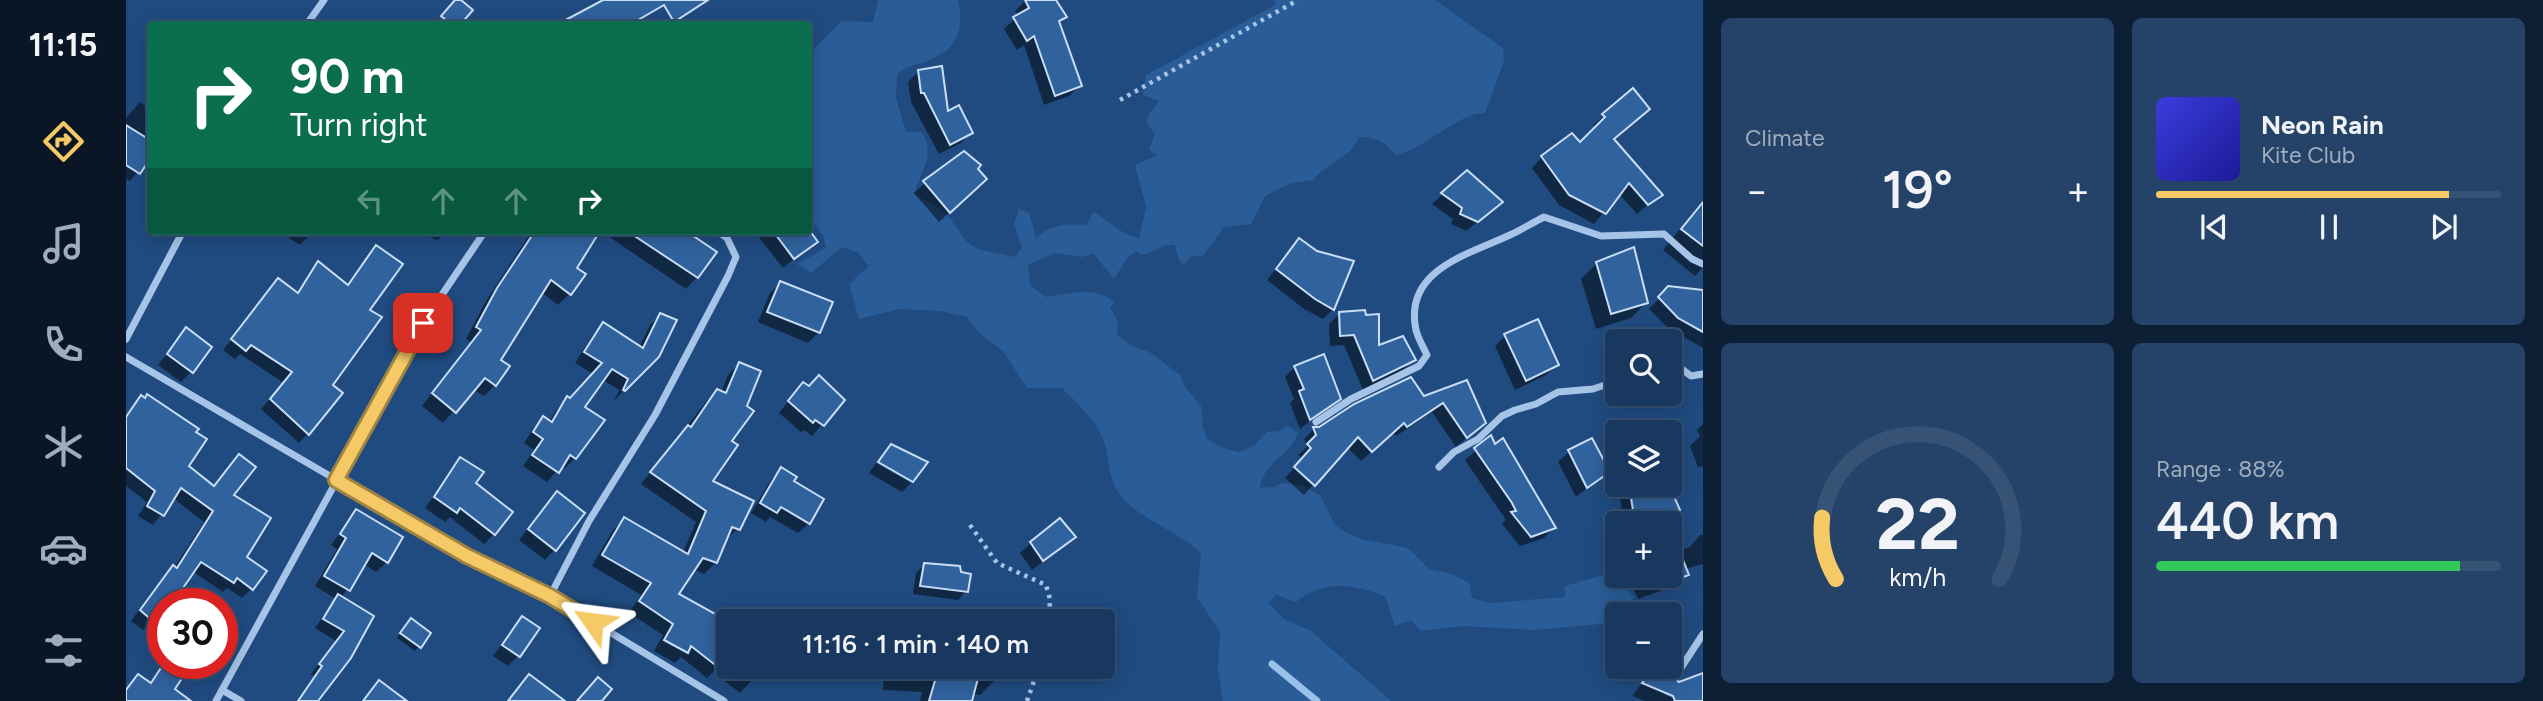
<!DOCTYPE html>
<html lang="en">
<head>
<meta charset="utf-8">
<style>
	body { margin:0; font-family:Figtree,sans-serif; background:#254369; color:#f1f3f6; height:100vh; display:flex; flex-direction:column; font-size:26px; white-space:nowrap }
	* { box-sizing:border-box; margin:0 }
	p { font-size:23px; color:#9facbd }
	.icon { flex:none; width:38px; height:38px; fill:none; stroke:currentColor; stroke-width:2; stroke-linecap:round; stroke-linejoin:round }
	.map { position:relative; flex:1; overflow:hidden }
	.details { display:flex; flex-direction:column; gap:18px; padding:18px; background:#0d1f35; width:840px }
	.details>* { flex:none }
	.hud { position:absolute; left:21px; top:21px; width:665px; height:214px; border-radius:7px; box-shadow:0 4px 18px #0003,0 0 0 2px #365275; background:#0b6e4f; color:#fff; overflow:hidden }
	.controls { position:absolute; left:1479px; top:329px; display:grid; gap:14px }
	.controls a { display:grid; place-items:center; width:77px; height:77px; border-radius:7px; background:#183860; box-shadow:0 4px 18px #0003,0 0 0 2px #365275; font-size:35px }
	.speed { position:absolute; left:21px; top:588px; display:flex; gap:14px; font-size:35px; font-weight:700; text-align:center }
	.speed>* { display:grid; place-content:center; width:91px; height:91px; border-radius:50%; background:#183860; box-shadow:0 4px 18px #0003,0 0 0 2px #365275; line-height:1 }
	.speed .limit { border:10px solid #d22; background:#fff; color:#111 }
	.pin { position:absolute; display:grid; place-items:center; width:60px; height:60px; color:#fff; margin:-30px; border-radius:14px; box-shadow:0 4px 10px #0006 }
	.me { position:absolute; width:77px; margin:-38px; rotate:301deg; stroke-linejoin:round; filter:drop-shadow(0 0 5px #0008) }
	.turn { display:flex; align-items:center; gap:24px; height:147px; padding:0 28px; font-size:32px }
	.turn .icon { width:91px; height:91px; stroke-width:2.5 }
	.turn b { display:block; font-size:49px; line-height:60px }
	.lanes { display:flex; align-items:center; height:66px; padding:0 28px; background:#0003; justify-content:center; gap:35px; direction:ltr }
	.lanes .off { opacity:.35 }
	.big { font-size:52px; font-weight:600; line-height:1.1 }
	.details .widget { flex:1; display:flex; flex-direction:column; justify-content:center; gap:10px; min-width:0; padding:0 24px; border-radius:10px; background:#254369 }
	.details .dial { align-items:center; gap:0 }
	.dial svg { height:182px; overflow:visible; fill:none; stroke:#365275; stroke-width:7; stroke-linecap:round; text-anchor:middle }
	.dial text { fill:#f1f3f6; stroke:none }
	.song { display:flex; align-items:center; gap:21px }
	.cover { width:84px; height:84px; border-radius:10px; background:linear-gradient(135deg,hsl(240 70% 55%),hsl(240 70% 35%)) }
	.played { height:7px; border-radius:4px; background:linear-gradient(90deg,#f5ca66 85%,#365275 85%) }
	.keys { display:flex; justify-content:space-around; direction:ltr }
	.heat { display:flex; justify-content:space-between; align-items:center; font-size:38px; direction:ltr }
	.charge { height:10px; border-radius:5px; background:linear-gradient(90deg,#34c759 88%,#365275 0) }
	.details .tiles { flex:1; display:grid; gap:18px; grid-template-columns:repeat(2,1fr) }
	.trip { position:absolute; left:590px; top:609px; width:399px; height:70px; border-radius:7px; background:#183860; box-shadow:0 4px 18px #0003,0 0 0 2px #365275; font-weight:600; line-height:70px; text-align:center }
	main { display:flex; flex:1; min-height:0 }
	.tabs { display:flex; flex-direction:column; width:126px; justify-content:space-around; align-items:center; background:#0a1626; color:#9facbd }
	.tabs .icon { width:49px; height:49px }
	.tabs .current { color:#f5ca66 }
	.tabs b { font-size:32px; color:#f1f3f6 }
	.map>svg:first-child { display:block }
	.green { fill:#2a5d98 }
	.shadow { fill:#0007 }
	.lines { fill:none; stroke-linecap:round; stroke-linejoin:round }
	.stream { stroke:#99c0e9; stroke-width:7 }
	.building { fill:#30629e; stroke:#c9def6; stroke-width:2 }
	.path { stroke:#a6c4e8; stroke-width:4.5; stroke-dasharray:3.5 5; stroke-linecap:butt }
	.minor { stroke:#a6c4e8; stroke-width:7 }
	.route-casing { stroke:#9f8342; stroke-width:18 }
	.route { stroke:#f5ca66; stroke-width:12 }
</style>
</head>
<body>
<main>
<nav class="tabs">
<b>11:15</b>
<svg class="icon current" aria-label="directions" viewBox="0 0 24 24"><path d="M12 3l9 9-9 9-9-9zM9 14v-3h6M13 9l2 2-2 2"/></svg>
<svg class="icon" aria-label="music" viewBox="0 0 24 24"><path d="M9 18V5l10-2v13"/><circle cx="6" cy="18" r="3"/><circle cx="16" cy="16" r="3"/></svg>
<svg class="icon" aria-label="phone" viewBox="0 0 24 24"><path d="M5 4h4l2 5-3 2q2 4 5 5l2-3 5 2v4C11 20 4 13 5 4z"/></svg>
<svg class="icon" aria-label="climate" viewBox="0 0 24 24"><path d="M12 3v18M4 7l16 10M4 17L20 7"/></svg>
<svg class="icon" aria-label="car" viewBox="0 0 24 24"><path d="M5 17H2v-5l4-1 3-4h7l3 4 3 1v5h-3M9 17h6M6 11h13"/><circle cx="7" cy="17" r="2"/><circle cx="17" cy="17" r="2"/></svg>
<svg class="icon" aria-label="filters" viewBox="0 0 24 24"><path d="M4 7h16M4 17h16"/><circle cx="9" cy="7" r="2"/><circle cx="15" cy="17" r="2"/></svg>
</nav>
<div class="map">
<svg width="1577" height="701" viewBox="0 0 1577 701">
	<rect width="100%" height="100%" fill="#204b80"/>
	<!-- green -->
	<path class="green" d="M752,0H832C840,33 828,53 796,63C786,66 778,67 771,75L770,98L780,132H796C810,155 795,171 788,194L821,214L840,241L851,249L889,257L896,247L888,224L893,209L903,213L910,238C926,224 940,224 960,225L968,212L998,233L1013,239L1020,207L1009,165L1032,155L1023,150L1029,134L1021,124L1022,116L1033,101L1017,95L1020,75L1149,5V0H1309L1377,48L1378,61L1359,113C1333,112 1300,149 1269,155C1260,142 1249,136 1233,137C1223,160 1201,162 1187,180L1163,184L1139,196L1125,224L1098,227L1076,257L1066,255L1058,265L1053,260L1049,245C1035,243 1029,253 1015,255L1010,251L1001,258L988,279L967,253L956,257L929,253L902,265L904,285L920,297C942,294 970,285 988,302L984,308L992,322L991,335L1004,345L1025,353L1054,375L1059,387L1075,406L1077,428L1081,438L1094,447L1113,452L1128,446L1141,432L1154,431L1162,426L1172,433C1164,456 1137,462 1134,488L1149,487L1155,483L1176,485L1194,495L1209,525L1217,531L1235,539L1282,548L1303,569L1326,574L1343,583L1346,598L1365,603L1439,597V586L1481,574L1488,575L1508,597L1499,614H1491V619L1485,623L1408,630L1337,626L1294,631L1285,620L1269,626L1259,596C1224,584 1200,579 1170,602L1150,595L1143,603L1158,619L1185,631L1265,701H1097L1092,669L1094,632L1071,597L1075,553C1052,531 1013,519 995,496C981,478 984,458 977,439C969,419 951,403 936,388H901L877,351L852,332L841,317L814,311L774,309L733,319L723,284L743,266L731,252L716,247L685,273L671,264L700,248L697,236L683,217V54L716,21L747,22Z"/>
	<!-- shadow -->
	<g class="shadow">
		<path d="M331,0L345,10L333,24H315L312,22Z"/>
		<path d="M481,0H510L518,15L509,24H442Z"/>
		<path d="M900,0H928L938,16L932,23L954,86L943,96L918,105L898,45L891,50L878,29L892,16L889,11Z"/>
		<path d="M793,71L821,113L845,132L835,143L813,154L785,102L782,82Z"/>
		<path d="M1507,91L1487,140L1534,194L1511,214L1493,194L1468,224L1433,205L1406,168L1416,157L1454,144L1470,128L1467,125Z"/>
		<path d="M14,102L24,109V156L4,181L0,179V118Z"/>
		<path d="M1341,172L1364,212L1340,231L1325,224L1327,219L1306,204Z"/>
		<path d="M799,183L848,189L813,222L788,193Z"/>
		<path d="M1577,200V267L1569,276L1537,250Z"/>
		<path d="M152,231H188L174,245Z"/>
		<path d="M295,231H321L311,241Z"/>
		<path d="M406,231H557L571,277L560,289L479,234L475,238L469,235L449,268L458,275L443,294L432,305L415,292L373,360L369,385L358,396L347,389L317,423L296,406L345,342L340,339L360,301Z"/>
		<path d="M628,231H682L690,241L657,268Z"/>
		<path d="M1173,240L1191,252L1207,309L1197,319L1178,309L1141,280Z"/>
		<path d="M250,247L241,310L182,433L173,443L135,409L158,383L114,354L109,359L97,350L152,280L170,293L192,264L220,286Z"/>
		<path d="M1471,263L1521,302L1505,318L1470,329L1455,279Z"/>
		<path d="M654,283L693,332L682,343L632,322L644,293Z"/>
		<path d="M1543,288L1577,292V348L1542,328L1523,309Z"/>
		<path d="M1214,313L1252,348L1287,360L1277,370L1237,390L1218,345L1204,346L1203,324Z"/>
		<path d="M535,315L532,356L488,401L493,390L476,379L457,408L449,458L439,468L435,466L421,482L397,466L408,450L398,443L407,429L417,418L423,422L431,409L467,374L449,363L467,335L477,324L513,348L524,325Z"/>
		<path d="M60,330L65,372L55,382L32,365Z"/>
		<path d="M1379,336L1431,365L1420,375L1389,390L1369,346Z"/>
		<path d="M613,364L603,441L585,482L625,502L612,529L599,540L590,562L578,574L567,569L550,594L602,623V667H638L614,693L587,672L581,678L555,657L549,663L528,651L537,635L503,613L515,595L466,566L487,530L498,519L557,553L570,522L515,484L580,402L591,391L595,393L602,375Z"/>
		<path d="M1169,367L1213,398L1174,429L1164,403L1168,399L1159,377Z"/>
		<path d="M1340,382L1358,423L1330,447L1306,412L1270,436L1267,432L1235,461L1221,447L1178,495L1159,478L1176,459L1172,455L1181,447L1178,439L1188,429L1297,398Z"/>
		<path d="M667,395L717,400L686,436L678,430L675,432L653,413Z"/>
		<path d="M15,397L61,466L87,487L105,496L125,589L116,598L101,588L97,592L66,571L17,630L5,621L37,577L48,568L78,522L47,498L27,525L12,516L21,502L0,486V415Z"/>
		<path d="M1577,424V466L1572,467L1564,446L1574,436L1571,430Z"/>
		<path d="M1364,438L1428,527L1418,538L1394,546L1376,524L1380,520L1339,460Z"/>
		<path d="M1466,441L1482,472L1450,497L1432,462L1443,452Z"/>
		<path d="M335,459L368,534L358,544L324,517L319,522L299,508Z"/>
		<path d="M750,463L785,483L776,492L743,473Z"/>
		<path d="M655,469L665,482L683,523L672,533L644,517L640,522L625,513L645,480Z"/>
		<path d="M1501,485H1541L1552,510L1535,523H1498L1493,492Z"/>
		<path d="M431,493L429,549L419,560L393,540Z"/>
		<path d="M230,511L261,562L250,572L238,564L215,598L245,617L192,699L195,701H171L188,676L185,674L210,641L189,628L210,599L189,586L211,549L205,545Z"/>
		<path d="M1574,535H1577V564L1559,569L1561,575L1550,585L1512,599L1502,576H1544V555L1564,547Z"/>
		<path d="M948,537L906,570L894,553L905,543Z"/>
		<path d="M798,565L840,591L832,600L787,594L790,573Z"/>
		<path d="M396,618L392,656L382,666L367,656Z"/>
		<path d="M281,625L293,646L289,651L271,638Z"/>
		<path d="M37,662L64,663L39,701H0L2,686L12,676L23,684Z"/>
		<path d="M758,667H869L868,681L854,695L846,694L844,701H794L796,692L757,690Z"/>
		<path d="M1529,667H1534L1553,684L1577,675V701H1554L1542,692L1537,694L1554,701H1519L1506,696Z"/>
	</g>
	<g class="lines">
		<!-- stream -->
		<path class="stream" d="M1146,664L1191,701"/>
	</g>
	<!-- building -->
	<g class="building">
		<path d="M329,0H335L347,10L335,24H325L315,16Z"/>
		<path d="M477,0H582L548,22L538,5L505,24H432Z"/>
		<path d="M899,0H930L941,17L933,21L956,86L929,96L908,36L901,41L887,17L903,8Z"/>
		<path d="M816,66L822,111L833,105L847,133L824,145L798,93H795L792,70Z"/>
		<path d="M1507,88L1524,109L1488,139L1537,195L1522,205L1503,183L1480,214L1443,195L1415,156L1446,133L1454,142L1479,117L1476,114Z"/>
		<path d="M0,125L24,140V159L14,174L0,165Z"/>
		<path d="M838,151L855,165L852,169L861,179L824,213L797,181Z"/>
		<path d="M1341,170L1377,202L1352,222L1334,214L1336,208L1315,193Z"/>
		<path d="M1577,202V246L1555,229Z"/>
		<path d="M409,231H474L451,268L460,274L445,295L425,280L375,360L384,366L370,386L359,378L330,413L306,393L355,330L350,327L371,288Z"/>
		<path d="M501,231H560L591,252L572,278Z"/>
		<path d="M647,231H684L692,242L668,259Z"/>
		<path d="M1173,238L1191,251L1228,261L1208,310L1189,299L1150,269Z"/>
		<path d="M250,245L277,264L244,310L256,317L207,385L217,393L183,435L144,399L166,372L125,345L120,351L105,339L152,278L172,293L192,261L222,285Z"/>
		<path d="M1508,247L1522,303L1485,314L1470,262Z"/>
		<path d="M654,281L707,302L694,333L641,312Z"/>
		<path d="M1542,286L1577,290V332L1552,318L1532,297Z"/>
		<path d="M1239,310L1240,315L1253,314V345L1277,336L1290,360L1247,381L1228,335L1214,336L1213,312Z"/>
		<path d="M534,313L551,320L533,357L499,391L497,390L502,379L486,369L459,407L479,420L450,459L444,455L433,473L406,455L417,439L407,432L417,416L426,422L441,396L444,398L476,363L458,352L477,322L517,348Z"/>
		<path d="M1412,319L1433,365L1400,381L1378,334Z"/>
		<path d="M60,327L86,347L67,373L41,354Z"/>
		<path d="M1198,354L1215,399L1184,420L1173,391L1178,389L1168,366Z"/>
		<path d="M613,362L635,371L621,406L628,411L606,441L612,445L587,481L628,501L614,530L606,527L591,563L577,558L553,594L602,621V658L593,668L565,646L562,653L538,640L547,624L513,601L525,583L476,555L498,517L562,554L580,511L524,472L562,425L565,427L591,389L600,393Z"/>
		<path d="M693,375L719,400L698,426L689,420L687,423L662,401L677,382L683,386Z"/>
		<path d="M1285,377L1298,396L1341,380L1360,423L1341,438L1317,403L1281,427L1278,423L1246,452L1232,437L1189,486L1168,467L1185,448L1181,444L1190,435L1187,427H1193L1228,404Z"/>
		<path d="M21,394L73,429L70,432L81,439L63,466L88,486L113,454L130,467L108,495L145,518L121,557L141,571L127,590L111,578L108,583L75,562L46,604H37V611L28,622L14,610L47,565L51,568L87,511L55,488L38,516L21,506L29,491L0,468V417L15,395L19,398Z"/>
		<path d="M1365,435L1369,444L1377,438L1430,528L1405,537L1385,512L1390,511L1386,503L1348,448Z"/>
		<path d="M1466,438L1484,472L1461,488L1442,450Z"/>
		<path d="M765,444L802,462L787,482L752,462Z"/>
		<path d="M334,457L358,472L350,483L387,512L369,535L334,508L331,513L308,497Z"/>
		<path d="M655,467L671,477L668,481L698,499L684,524L655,507L651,513L634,503Z"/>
		<path d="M1503,485H1543L1554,510L1528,523H1509Z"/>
		<path d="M431,491L459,513L430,551L402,529Z"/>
		<path d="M230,509L277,537L262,563L246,553L224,591L198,576L220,538L214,534Z"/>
		<path d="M934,518L950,537L917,561L904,542Z"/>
		<path d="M1544,528L1563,575L1544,582Z"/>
		<path d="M798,563L834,566L835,572L845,574L842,592L794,586Z"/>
		<path d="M212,594L248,616L225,658L192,701H172L196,666L193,664L218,631L197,619Z"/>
		<path d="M396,616L414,628L394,657L376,645Z"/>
		<path d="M285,618L305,633L295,648L274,633Z"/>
		<path d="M38,663H66L49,689L65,701H0V690L12,674L25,683Z"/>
		<path d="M813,667H855L846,701H803Z"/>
		<path d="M1528,667H1536L1553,682L1577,673V701H1549L1547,696L1516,683Z"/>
		<path d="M403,674L439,701H382Z"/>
		<path d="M472,677L486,689L476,701H451Z"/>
		<path d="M253,680L281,701H237Z"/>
	</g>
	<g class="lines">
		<!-- path -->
		<g class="path">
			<path d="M994,100L1172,0"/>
			<path d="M844,525L871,563L920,585L924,599L923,621"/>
			<path d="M901,701L913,667"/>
		</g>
		<!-- minor -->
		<g class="minor">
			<path d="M181,24L198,0"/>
			<path d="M0,339L57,231"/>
			<path d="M0,357L341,556L424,596L598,701"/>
			<path d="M1544,360L1565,376L1577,374"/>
			<path d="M1190,422L1225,399L1293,366L1301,355C1298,348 1292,339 1290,330C1277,270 1343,254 1384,235C1395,230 1406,223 1418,217L1475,236L1538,234L1566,259L1577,264"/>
			<path d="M1313,467L1328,452L1352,439L1376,416L1389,410L1410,404L1432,392L1467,389L1491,381"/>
			<path d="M424,596L463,521L529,415L602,276L610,257L601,238L591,231"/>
			<path d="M1553,671L1577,634"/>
			<path d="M96,690L115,701"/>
			<path d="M90,701L297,323L359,231"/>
		</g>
	</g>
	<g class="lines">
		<!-- route casing -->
		<g class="route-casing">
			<path id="route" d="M297,323L210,480L341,556L424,596L467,622"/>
		</g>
		<!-- route -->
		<use href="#route" class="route"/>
	</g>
</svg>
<div class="controls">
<a><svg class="icon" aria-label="search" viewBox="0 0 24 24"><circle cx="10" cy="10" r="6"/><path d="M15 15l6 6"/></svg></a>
<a><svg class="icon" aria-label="layers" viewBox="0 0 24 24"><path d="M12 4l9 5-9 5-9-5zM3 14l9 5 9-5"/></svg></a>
<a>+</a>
<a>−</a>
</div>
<div class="speed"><div class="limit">30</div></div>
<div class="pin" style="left:297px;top:323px;background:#d93025"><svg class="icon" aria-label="arrive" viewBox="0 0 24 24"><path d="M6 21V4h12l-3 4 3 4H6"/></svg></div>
<svg class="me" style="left:467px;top:622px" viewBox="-20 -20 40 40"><path d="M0-17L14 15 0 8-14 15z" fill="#f5ca66" stroke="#fff" stroke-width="4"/></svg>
<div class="trip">11:16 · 1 min · 140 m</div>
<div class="hud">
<div class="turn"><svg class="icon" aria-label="right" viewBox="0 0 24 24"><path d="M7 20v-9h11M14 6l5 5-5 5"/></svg><div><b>90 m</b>Turn right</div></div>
<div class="lanes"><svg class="icon off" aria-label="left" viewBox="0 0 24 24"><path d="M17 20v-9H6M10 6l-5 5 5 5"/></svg><svg class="icon off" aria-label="ahead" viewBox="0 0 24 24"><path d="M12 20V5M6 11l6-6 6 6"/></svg><svg class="icon off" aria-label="ahead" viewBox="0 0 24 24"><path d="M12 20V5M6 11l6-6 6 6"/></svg><svg class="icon" aria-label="right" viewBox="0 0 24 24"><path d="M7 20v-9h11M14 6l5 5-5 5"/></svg></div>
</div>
</div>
<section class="details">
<div class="tiles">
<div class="widget"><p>Climate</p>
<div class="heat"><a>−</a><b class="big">19°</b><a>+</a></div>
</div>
<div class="widget">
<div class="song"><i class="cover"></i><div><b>Neon Rain</b><p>Kite Club</p></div></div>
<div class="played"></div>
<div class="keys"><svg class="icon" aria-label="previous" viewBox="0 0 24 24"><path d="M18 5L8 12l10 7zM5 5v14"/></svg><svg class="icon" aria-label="pause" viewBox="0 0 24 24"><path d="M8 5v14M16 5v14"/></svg><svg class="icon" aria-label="next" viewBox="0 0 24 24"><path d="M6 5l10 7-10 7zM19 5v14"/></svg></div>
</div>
<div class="widget dial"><svg viewBox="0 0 100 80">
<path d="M14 69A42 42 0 1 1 86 69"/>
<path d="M14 69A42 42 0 0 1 8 42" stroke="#f5ca66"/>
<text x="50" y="56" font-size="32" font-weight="700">22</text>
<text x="50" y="72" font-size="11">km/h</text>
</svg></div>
<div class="widget"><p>Range · 88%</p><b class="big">440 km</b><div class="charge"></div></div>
</div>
</section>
</main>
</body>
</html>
